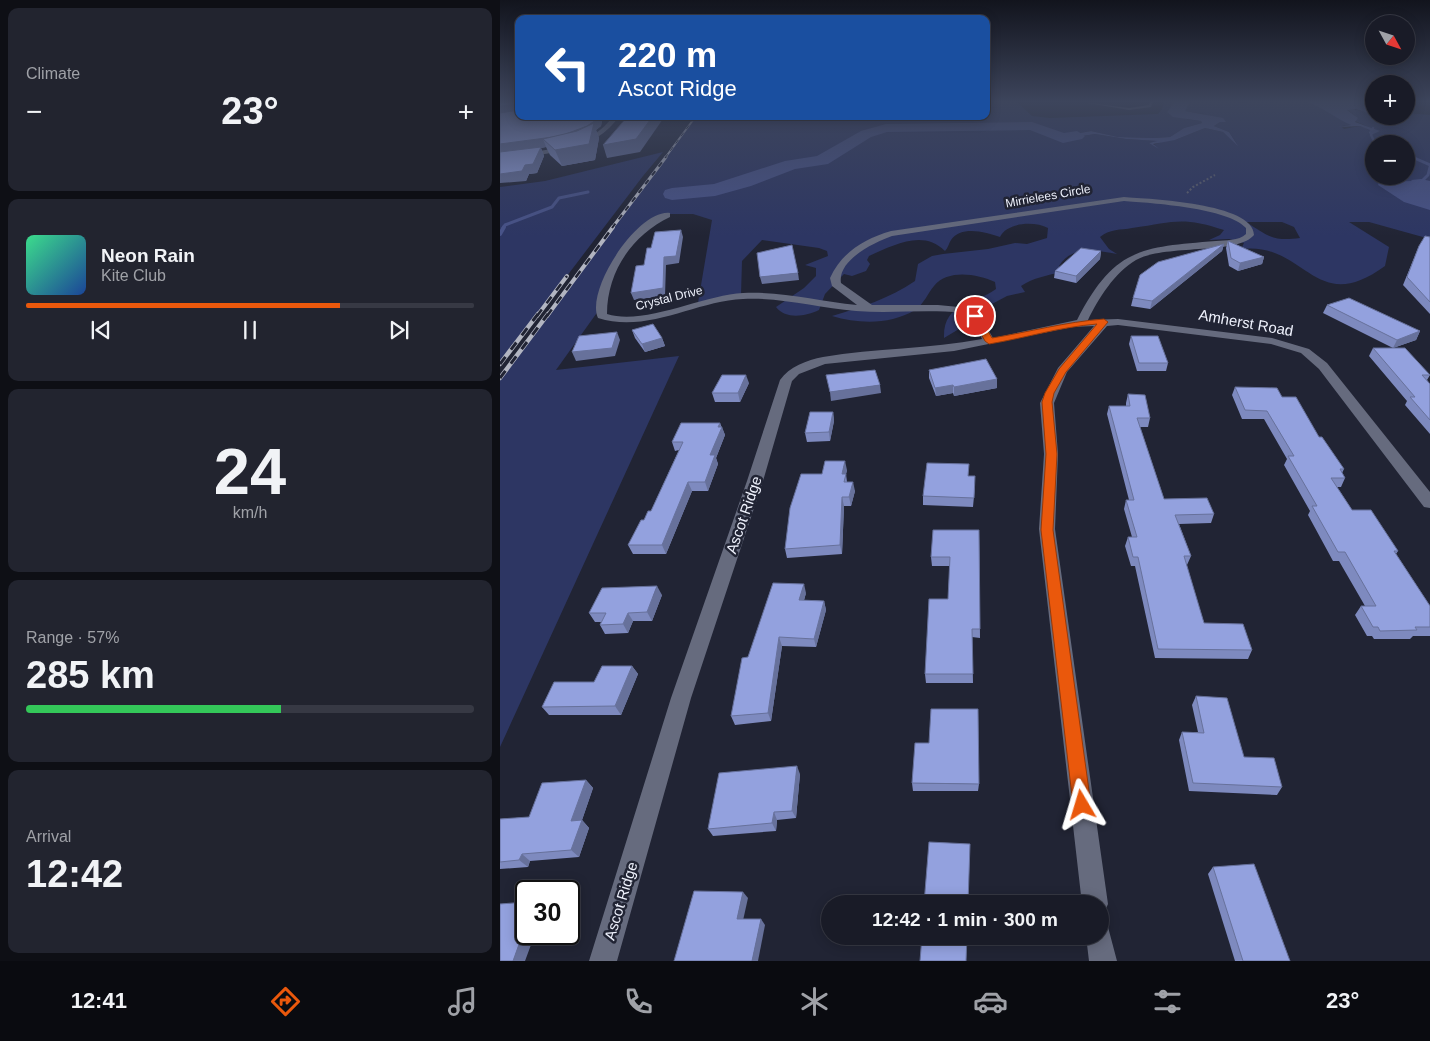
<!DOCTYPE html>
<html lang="en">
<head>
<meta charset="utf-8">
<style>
	body { margin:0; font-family:Arial,sans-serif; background:#22242f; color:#f1f3f6; height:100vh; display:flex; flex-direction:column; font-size:19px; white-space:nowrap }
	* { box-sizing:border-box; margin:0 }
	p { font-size:16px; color:#9fa1a7 }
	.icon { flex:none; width:28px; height:28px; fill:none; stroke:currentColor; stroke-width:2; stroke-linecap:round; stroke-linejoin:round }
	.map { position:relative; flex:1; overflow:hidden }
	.sheet { display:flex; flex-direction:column; gap:8px; padding:8px; background:#0e0f15; width:500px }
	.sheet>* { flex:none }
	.guide { position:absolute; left:15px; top:15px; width:475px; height:105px; border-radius:10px; box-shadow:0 2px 12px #0003,0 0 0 1px #373944; background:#1a4fa0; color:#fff; overflow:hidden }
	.needle { width:32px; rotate:130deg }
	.buttons { position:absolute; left:865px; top:15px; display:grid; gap:10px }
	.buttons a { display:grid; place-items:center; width:50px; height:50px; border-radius:50%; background:#191b27; box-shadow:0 2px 12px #0003,0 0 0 1px #373944; font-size:25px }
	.speed { position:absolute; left:15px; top:880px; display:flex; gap:10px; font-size:25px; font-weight:700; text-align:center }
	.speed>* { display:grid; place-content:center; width:65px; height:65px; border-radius:50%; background:#191b27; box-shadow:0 2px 12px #0003,0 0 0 1px #373944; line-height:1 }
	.speed .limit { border:2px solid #111; border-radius:8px; background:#fff; color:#111 }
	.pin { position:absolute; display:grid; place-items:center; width:42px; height:42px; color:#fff; margin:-21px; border:2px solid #fff; border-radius:50%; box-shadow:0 1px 5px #0007 }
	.me { position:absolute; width:55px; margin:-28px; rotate:353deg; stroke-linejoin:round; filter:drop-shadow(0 0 4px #0008) }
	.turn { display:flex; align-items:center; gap:18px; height:105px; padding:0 20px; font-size:22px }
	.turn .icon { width:65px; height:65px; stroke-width:2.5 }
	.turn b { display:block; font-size:35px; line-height:42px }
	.big { font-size:38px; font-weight:600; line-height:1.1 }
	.sheet .tile { flex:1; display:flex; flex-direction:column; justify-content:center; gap:8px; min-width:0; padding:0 18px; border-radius:10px; background:#22242f }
	.sheet .dial { align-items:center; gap:0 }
	.dial b { font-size:65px; line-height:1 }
	.song { display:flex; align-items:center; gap:15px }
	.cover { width:60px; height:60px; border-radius:8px; background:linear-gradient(135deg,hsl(150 70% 55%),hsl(220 70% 35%)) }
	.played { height:5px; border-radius:2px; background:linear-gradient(90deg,#ea580c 70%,#373944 70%) }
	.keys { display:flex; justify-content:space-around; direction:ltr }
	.heat { display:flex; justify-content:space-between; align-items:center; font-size:28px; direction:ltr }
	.charge { height:8px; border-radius:4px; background:linear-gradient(90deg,#34c759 57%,#373944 0) }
	.trip { position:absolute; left:321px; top:895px; width:288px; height:50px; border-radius:25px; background:#191b27; box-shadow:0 2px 12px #0003,0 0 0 1px #373944; font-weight:600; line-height:50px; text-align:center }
	.tab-bar { display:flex; height:80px; justify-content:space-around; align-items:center; background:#0a0b10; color:#9fa1a7 }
	.tab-bar .icon { width:35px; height:35px }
	.tab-bar .current { color:#ea580c }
	.tab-bar b { font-size:22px; color:#f1f3f6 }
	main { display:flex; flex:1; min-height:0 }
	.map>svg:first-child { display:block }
	.green { fill:#2d3663; fill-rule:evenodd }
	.water { fill:#485389 }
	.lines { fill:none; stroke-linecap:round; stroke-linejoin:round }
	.stream-far2 { stroke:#485389; stroke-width:2.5 }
	.stream-far1 { stroke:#485389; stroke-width:3 }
	.stream { stroke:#485389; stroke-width:4 }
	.river { fill:#485389; fill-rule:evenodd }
	.path { stroke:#5f6271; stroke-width:2; stroke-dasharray:2 2; stroke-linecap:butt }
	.lane { fill:#666b7e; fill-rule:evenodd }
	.street { fill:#666b7e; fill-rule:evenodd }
	.rail-far3-casing { stroke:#b2b5c1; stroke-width:2 }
	.rail-far2-casing { stroke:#b2b5c1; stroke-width:3 }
	.rail-far1-casing { stroke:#b2b5c1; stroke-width:4 }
	.rail-casing { stroke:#b2b5c1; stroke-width:4.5 }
	.rail-far3 { stroke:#212434; stroke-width:1; stroke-dasharray:4.5; stroke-linecap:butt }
	.rail-far2 { stroke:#212434; stroke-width:2; stroke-dasharray:5.5; stroke-linecap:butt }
	.rail-far1 { stroke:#212434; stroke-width:2.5; stroke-dasharray:8; stroke-linecap:butt }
	.rail { stroke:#212434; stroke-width:3; stroke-dasharray:9; stroke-linecap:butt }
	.wall { fill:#7e8abf }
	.shaded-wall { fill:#67719b }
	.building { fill:#93a1de; stroke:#67719b }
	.route { fill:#ea580c; stroke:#983908 }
	.labels { text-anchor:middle; stroke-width:5; stroke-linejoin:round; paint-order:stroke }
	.far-street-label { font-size:12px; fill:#eef1fc; stroke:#212434 }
	.street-label { font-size:15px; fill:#eef1fc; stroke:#212434 }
</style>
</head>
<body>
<main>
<section class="sheet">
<div class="tile"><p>Climate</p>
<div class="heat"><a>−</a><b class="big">23°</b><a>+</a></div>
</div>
<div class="tile">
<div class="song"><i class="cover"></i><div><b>Neon Rain</b><p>Kite Club</p></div></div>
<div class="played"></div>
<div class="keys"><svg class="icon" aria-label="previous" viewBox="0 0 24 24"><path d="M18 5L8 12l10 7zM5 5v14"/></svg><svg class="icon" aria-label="pause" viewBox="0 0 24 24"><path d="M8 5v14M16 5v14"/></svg><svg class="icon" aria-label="next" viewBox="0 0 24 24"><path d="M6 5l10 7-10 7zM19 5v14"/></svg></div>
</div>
<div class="tile dial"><b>24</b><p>km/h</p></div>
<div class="tile"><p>Range · 57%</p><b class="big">285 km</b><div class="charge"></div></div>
<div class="tile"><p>Arrival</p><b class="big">12:42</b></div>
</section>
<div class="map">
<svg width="930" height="961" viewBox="0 0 930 961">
	<rect width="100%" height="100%" fill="#212434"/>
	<!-- green -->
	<g class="green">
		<path d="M486,102H517L532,116L550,118L658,114L662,109L664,102H674L667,112L686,119L701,121L702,123L684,128L670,137L654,138L618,137L591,131L563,136L535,127L557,140L595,134L626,139L659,141L649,143L653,145L667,140H675L705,128L723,132L737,144L729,132L714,126L720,122L704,114L684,111L690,102H737L749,104L742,102C763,102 804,97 822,107C832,113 841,119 852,125L841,126L844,129L860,126L880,132L855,121L858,118L847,109C852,108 880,115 885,117C893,120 894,123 904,122L894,116H906V113L930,115V239L869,222H849L889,247L885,266C814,318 806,241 741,249L744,243L729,239L709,240L720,235L724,230C682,216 674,222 632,228C621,230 609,229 600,237L609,249L617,254C596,250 572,245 559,266L562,272C548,275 533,278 521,286L525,292L507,296L475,313L468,317L459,329L444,338C443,302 474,305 496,289L495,282C477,274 448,269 434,286C428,293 424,304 415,310C390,325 359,324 332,316C361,307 389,299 415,281L418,264L432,256L443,254L488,249L515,243L527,244L547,238L548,228C535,221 507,222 500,237C486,232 461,225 451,240C449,243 448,248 445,251C423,229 394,245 369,256L367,260L370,264L366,271L352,276L344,274L325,294L319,310C306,316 286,320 276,307L304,288L316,276V268L305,265L328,256L327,251L319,248L262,240L242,261L241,295L198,303L212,220L193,214H168L148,223L107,278L101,307L56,370L179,356L0,747V378L196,116H486ZM874,144H906V176H874ZM746,222H782L794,227L800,238C772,242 767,235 746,222Z"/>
		<path d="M163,152L143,176L0,364V187L45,181Z"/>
	</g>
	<!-- water -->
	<g class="water">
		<path d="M674,102H690L685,111L723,118L726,122H720L714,126L729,132L738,146L723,132L705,128L675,140L653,144L659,149L649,143L657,141L626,139L595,134L556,140L532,126L563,136L591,131L618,137L654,138L670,137L684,128L702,123L701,121L673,117L667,112Z"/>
		<path d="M807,102H874V115L856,109L847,110L858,118L855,122L880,131L871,135L869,133L870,130L860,126L838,127L851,125C835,118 823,107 807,102Z"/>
		<path d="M921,179L930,181V210L904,202L878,185L879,182L912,181L911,180Z"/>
	</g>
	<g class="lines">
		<!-- stream-far2 -->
		<g class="stream-far2">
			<path d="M873,128L871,135L874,141L885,144"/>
			<path d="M906,154L915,158"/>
		</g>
		<!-- stream-far1 -->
		<g class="stream-far1">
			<path d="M912,157L930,165"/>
			<path d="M918,185L928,175L930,167"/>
			<path d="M3,228L5,225L52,207L59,198L88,192"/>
		</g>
		<!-- stream -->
		<path class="stream" d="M0,234L4,227"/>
		<!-- river -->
		<path class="river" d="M532,122L564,133L577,131L585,136L582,139L563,143L530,130L387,132L371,137L328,164L295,169L251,186L215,196L172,200L165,198L163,194L165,190L172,188L214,184L285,161L317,156L361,131L386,124Z"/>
		<!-- path -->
		<path class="path" d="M687,193L693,187L715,175"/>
		<!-- lane -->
		<path class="lane" d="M582,102L629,108L649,105L650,102H653L651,107L629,110Z"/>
		<!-- street -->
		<g class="street">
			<path d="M113,116H119C96,153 39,155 0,159V155C36,151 91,150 113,116Z"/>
			<path d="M624,197C649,199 754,203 754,235C738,255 664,244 636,260C615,272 598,299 588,320L618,319L772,338L809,349L827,363L930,492V508L924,507L819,369L801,353L771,344L618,325L607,326L567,372L554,403L558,454L555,529L608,904L604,913L600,915V904H582L539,529L544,454L540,403L558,368L594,326L572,327L454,351L325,364L299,374L292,381L263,481L191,698L117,961H89L171,698L247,481L280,380C289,367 307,360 323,357C375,348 430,349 482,339L471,318L462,313C427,309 391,314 356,311C318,308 281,297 243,299C195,301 147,334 98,318C85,290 138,209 170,213V217C132,235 107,272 107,314C144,326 203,295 243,293C281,291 319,301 357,305L332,286L330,278C342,252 364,239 391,231ZM624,201C651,203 729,208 746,228V234C739,241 725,240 716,241C641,247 614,248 577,320L493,338L479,314L469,308L438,305H372L341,283C337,260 375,242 392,236Z"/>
			<path d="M600,923L608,927L617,961H589L586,936H600Z"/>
		</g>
		<!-- rail-far3 casing -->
		<g class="rail-far3-casing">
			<path id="rail-far3" d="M165,158L196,116"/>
		</g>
		<!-- rail-far2 casing -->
		<g class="rail-far2-casing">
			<path id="rail-far2" d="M112,228L166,157"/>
		</g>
		<!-- rail-far1 casing -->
		<g class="rail-far1-casing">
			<g id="rail-far1">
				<path d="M37,316L67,276"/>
				<path d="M47,316L113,227"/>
			</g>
		</g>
		<!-- rail casing -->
		<g class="rail-casing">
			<g id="rail">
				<path d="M0,364L38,314"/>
				<path d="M0,378L48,314"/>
			</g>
		</g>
		<!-- rail-far3 -->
		<use href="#rail-far3" class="rail-far3"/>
		<!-- rail-far2 -->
		<use href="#rail-far2" class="rail-far2"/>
		<!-- rail-far1 -->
		<use href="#rail-far1" class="rail-far1"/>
		<!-- rail -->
		<use href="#rail" class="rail"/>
	</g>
	<!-- wall -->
	<g class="wall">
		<path d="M0,102H19V116H103L101,126L96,130L99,138L95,160L62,166L50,155L46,147L41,148L44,156L37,173L29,174L26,181Z"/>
		<path d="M930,237V314L903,285L919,246Z"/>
		<path d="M728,241L764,257L762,264L738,271L729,266L726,248Z"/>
		<path d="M724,244L722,251L650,309L631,306L633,298Z"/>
		<path d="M601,251L600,259L576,283L554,278L555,271Z"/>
		<path d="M827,305L920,331L916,340L893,348L930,375L927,380L930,384V434L905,405L907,401L869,356L873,348H893L823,313Z"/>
		<path d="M132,330L162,338L165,346L145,352L135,338Z"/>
		<path d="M631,336L668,363L666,371H637L629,344Z"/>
		<path d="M429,370L497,379V388L454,396L453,393L436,396L429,378Z"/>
		<path d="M249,383L240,402H215L212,393Z"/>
		<path d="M735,387L782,397L819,437L844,469L842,473L845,478L841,487H837L852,510L898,551L896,554L930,606V636H913L910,639H874L872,636H867L855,615L861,606H865L839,561H833L808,515L810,511L784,465L787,459L764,419H742L732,395Z"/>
		<path d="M628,394L650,418L648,427H640L664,499L714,514L711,523L679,524L691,556L687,565H686L704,623L752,650L748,659L655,658L635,566H631L625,546L628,537H632L624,509L626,500H629L607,414L609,406H626V403Z"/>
		<path d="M333,412L334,421L330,441L307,442L305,433Z"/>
		<path d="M220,423L225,435L216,458L218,464L208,491H192L166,554H133L128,545L144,520L151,511L179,450L175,451L172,442Z"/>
		<path d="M347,470L346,474L347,482L355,491L351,506H344L342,554L287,558L285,549L322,474Z"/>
		<path d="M469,476L475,485L473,507L423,505V496Z"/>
		<path d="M479,530L480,638L472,637L473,683H426L425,674L448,599L450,566H432L431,557Z"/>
		<path d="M306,593L304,600L324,601L326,610L316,647L282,646L271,721L235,725L231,716L248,657Z"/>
		<path d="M162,595L152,621H133L128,633L105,634L100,625L101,622H95L89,613Z"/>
		<path d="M132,666L138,674L121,715H49L42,707L94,682Z"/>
		<path d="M696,696L744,757L782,787L777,795L689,791L679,740L682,732H698L692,705Z"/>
		<path d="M300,774L296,818L277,820L276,831L213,836L208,829Z"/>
		<path d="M86,780L93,788L82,820L89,828L79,857L30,861L28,867L0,869V819L29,817Z"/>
		<path d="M412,783L479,784L478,791H413Z"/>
		<path d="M713,867L790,961H735L708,874Z"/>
	</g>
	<!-- shaded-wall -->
	<g class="shaded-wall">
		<path d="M16,104L19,112L0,115V106Z"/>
		<path d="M99,116H103L101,126L96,130L99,138L95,160L62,166L55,150L43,139L46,147L41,148L44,156L37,173L29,174L26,181L0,183V144Z"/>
		<path d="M153,116H165L140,152L107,158L103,145Z"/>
		<path d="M181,230L183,237L179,263L166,265L165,296L134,300L131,293L164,257Z"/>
		<path d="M724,244L722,251L650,309L652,301Z"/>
		<path d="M601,251L600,259L576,283V276Z"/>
		<path d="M764,257L762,264L738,271L740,263Z"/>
		<path d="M298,273L299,280L262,284L260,277Z"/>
		<path d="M920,331L916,340L893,348L897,340Z"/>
		<path d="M117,332L120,340L115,356L76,361L72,352Z"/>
		<path d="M162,338L165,346L145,352L142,344Z"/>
		<path d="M246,375L249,383L240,402L238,393Z"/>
		<path d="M497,379V388L454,396V387Z"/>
		<path d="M380,385L381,393L331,401L330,392Z"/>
		<path d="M453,385V393L436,396L435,388Z"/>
		<path d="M333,412L334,421L330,441L329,432Z"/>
		<path d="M220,423L221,429L222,427L225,435L216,458L218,464L208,491L205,482L210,455Z"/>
		<path d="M345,461L347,470L344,483L342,474Z"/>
		<path d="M188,482L192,491L166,554L162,545Z"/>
		<path d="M353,482L355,491L351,506L349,497Z"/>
		<path d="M342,497L344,506L342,554L340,545Z"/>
		<path d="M304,584L306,593L302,608L299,600Z"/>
		<path d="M157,586L162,595L152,621L147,612Z"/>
		<path d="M324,601L326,610L316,647L314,639Z"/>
		<path d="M128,613L133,621L128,633L123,624Z"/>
		<path d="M279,637L282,646L271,721L268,713Z"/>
		<path d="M132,666L138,674L121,715L115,706Z"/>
		<path d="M297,766L300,774L296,818L292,811Z"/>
		<path d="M86,780L93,788L82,820L89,828L79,857L71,850V821Z"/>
		<path d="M274,812L277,820L276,831L272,823Z"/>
		<path d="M22,854L30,861L28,867L19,860Z"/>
		<path d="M243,892L248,898L242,925L237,919Z"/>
		<path d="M261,919L265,925L258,961H252Z"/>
		<path d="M26,925V934H35L25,961H13Z"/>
	</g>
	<!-- building -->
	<g class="building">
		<path d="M0,102H19V108L16,104L0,106Z"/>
		<path d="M19,110V116H99V118L87,126L63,135L53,137L0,144V113Z"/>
		<path d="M128,116H153L136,139L103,145Z"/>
		<path d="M94,123L89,144L55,150L43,139L77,131Z"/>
		<path d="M41,147L33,164L25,165L22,171L0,174V152Z"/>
		<path d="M181,230L176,256L164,257L163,288L131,293L136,266L144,265L147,248H151L155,232Z"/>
		<path d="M925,236L930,237V302L907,277L919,246Z"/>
		<path d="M728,241L764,257L740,263L731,258Z"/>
		<path d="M724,244L652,301L633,298L640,275L658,262Z"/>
		<path d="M292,245L298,273L260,277L257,253Z"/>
		<path d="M581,248L601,251L576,276L555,271Z"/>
		<path d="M849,298L920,331L897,340L827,305Z"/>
		<path d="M153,324L162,338L142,344L132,330Z"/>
		<path d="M117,332L112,348L72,352L79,336Z"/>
		<path d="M631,336H658L668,363H639Z"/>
		<path d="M873,348H905L930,375H922L930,384V420L910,397H915Z"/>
		<path d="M486,359L497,379L454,387L453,385L435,388L429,370Z"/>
		<path d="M375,370L380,385L330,392L326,375Z"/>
		<path d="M222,375H246L238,393H212Z"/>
		<path d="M735,387L777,388L782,397H796L819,437H822L844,469H840L845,478H831L852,510H871L898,551H894L930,606V627H915L917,630L880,631L878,627H873L861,606H876L845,552H838L812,506H817L788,456H794L767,411L745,410Z"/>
		<path d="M628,394L645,395L650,418H637L664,499L707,498L714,514L675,515L691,556H684L704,623L743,624L752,650L658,649L638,557H633L628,537H637L626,500H634L609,406H630Z"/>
		<path d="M310,412H333L329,432L305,433Z"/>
		<path d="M181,423H220L218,427H222L210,455H215L205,482H188L162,545H128L141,520H144L148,511H151L183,442H172Z"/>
		<path d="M325,461H345L342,474H346L344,482H353L349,497H342L340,545L285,549L290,508L301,474H322Z"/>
		<path d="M427,463L469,464L468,476H475L474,498L423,496Z"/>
		<path d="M433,530H479L480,629H472L473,674H425L429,599H448L450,557H431Z"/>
		<path d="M273,583L304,584L299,600L324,601L314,639L279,637L268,713L231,716L242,658L248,657Z"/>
		<path d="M157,586L147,612L128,613L123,624L100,625L106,613H89L102,588Z"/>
		<path d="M102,666H132L115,706L42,707L54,682H94Z"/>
		<path d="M696,696L727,698L744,757L774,758L782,787L693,783L682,732L704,733Z"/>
		<path d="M431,709H478L479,784L412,783L415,743H429Z"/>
		<path d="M297,766L292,811L274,812L272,823L208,829L219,773Z"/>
		<path d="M86,780L71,821L82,820L71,850L22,854L19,860L0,862V819L29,817L42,783Z"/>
		<path d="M429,842L470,844L468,904H424Z"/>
		<path d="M754,864L790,961H743L713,867Z"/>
		<path d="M194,891L243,892L237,919H261L252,961H174Z"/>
		<path d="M26,902V925L13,961H0V904Z"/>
		<path d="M422,936H467L466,961H420Z"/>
	</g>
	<!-- sky -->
	<linearGradient id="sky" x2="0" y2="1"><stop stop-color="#12141d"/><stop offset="0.43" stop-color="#3d455c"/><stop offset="1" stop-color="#3d455c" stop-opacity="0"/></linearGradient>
	<rect width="930" height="236" fill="url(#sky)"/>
	<!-- route -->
	<path class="route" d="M472,314H478L492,338C529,332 565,322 604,319L608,322L566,372L554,393L552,402L557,454L553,530L591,805L588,811L582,814L576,811L573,805L541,530L546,454L542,402L545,393L559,369L597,324C560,327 525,338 489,344L485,341L471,316Z"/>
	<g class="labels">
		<!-- far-street labels -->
		<g class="far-street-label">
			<text transform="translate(548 196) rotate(-10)" y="4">Mirrielees Circle</text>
			<text transform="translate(169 298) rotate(-14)" y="4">Crystal Drive</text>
		</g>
		<!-- street labels -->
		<g class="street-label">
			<text transform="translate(746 323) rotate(10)" y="5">Amherst Road</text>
			<text transform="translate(244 515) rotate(-71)" y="5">Ascot Ridge</text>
			<text transform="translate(121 901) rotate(-73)" y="5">Ascot Ridge</text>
		</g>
	</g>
</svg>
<div class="buttons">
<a><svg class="needle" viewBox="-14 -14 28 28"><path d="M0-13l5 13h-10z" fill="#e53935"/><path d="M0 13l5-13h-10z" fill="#9fa1a7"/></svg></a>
<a>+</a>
<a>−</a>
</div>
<div class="speed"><div class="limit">30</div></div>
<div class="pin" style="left:475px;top:316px;background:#d93025"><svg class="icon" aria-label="arrive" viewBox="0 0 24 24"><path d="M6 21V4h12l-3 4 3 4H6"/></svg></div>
<svg class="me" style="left:582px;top:805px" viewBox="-20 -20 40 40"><path d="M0-17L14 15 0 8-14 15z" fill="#ea580c" stroke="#fff" stroke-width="4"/></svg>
<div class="trip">12:42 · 1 min · 300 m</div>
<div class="guide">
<div class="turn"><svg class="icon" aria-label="left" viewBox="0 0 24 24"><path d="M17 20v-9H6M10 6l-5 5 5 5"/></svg><div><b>220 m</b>Ascot Ridge</div></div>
</div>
</div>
</main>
<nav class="tab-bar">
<b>12:41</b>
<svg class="icon current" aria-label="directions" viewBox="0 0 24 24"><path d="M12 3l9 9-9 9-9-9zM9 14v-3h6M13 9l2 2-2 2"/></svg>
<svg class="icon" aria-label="music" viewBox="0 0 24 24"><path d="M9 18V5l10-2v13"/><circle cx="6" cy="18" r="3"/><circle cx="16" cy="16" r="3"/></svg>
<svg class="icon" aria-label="phone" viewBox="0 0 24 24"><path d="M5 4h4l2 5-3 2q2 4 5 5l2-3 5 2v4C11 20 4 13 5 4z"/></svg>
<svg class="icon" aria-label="climate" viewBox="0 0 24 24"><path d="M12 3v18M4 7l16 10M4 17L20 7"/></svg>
<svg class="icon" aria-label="car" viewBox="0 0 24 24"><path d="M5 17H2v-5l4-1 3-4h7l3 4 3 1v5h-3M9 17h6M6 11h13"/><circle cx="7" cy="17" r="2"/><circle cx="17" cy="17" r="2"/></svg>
<svg class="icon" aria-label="filters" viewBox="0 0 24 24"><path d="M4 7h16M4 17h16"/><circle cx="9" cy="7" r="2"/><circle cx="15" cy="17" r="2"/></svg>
<b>23°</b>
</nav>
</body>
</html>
